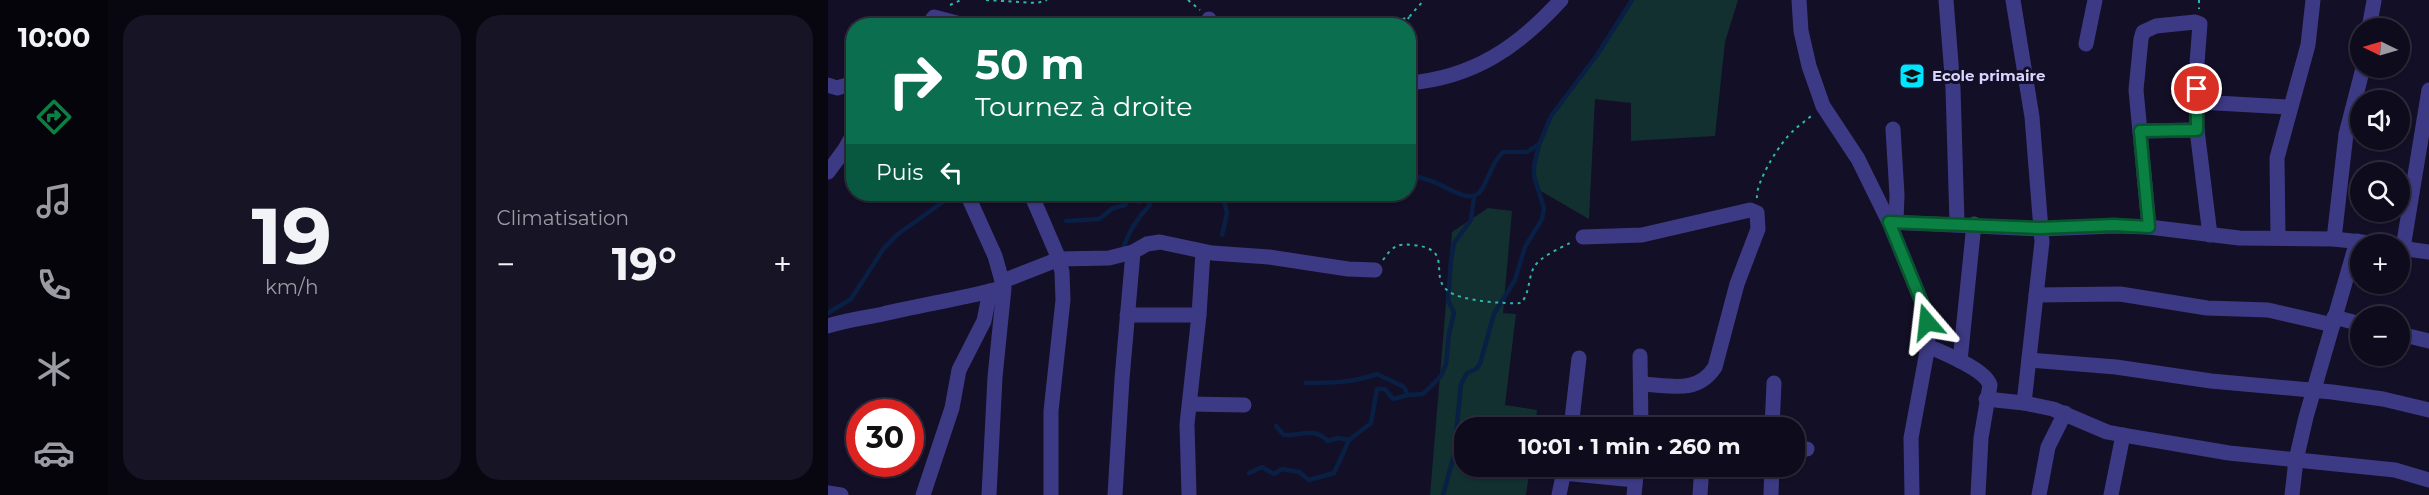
<!DOCTYPE html>
<html lang="fr">
<head>
<meta charset="utf-8">
<style>
	body { margin:0; font-family:Montserrat,sans-serif; background:#171425; color:#f1f3f6; height:100vh; display:flex; flex-direction:column; font-size:22px; white-space:nowrap }
	* { box-sizing:border-box; margin:0 }
	p { font-size:20px; color:#9b9ba3 }
	.icon { flex:none; width:33px; height:33px; fill:none; stroke:currentColor; stroke-width:2; stroke-linecap:round; stroke-linejoin:round }
	.map { position:relative; flex:1; overflow:hidden }
	.side { display:flex; flex-direction:column; gap:15px; padding:15px; background:#08060f; width:720px }
	.side>* { flex:none }
	.hud { position:absolute; left:18px; top:18px; width:570px; height:183px; border-radius:24px; box-shadow:0 2px 4px #0004,0 0 0 2px #2e2b3b; background:#0b6e4f; color:#fff; overflow:hidden }
	.needle { width:39px; rotate:275deg }
	.buttons { position:absolute; left:1522px; top:18px; display:grid; gap:12px }
	.buttons a { display:grid; place-items:center; width:60px; height:60px; border-radius:50%; background:#0e0b1c; box-shadow:0 2px 4px #0004,0 0 0 2px #2e2b3b; font-size:30px }
	.speed { position:absolute; left:18px; top:399px; display:flex; gap:12px; font-size:30px; font-weight:700; text-align:center }
	.speed>* { display:grid; place-content:center; width:78px; height:78px; border-radius:50%; background:#0e0b1c; box-shadow:0 2px 4px #0004,0 0 0 2px #2e2b3b; line-height:1 }
	.speed .limit { border:9px solid #d22; background:#fff; color:#111 }
	.pin { position:absolute; display:grid; place-items:center; width:51px; height:51px; color:#fff; margin:-26px; border:3px solid #fff; border-radius:50%; box-shadow:0 2px 6px #0007 }
	.me { position:absolute; width:66px; margin:-33px; rotate:343deg; stroke-linejoin:round; filter:drop-shadow(0 0 4px #0008) }
	.turn { display:flex; align-items:center; gap:21px; height:126px; padding:0 30px; font-size:27px }
	.turn .icon { width:78px; height:78px; stroke-width:2.5 }
	.turn b { display:block; font-size:42px; line-height:51px }
	.then { display:flex; align-items:center; height:57px; padding:0 30px; background:#0003; gap:12px; font-size:22px }
	.big { font-size:45px; font-weight:700; line-height:1.1 }
	.side .widget { flex:1; display:flex; flex-direction:column; justify-content:center; gap:9px; min-width:0; padding:0 21px; border-radius:24px; background:#171425 }
	.side .dial { align-items:center; gap:0 }
	.dial b { font-size:78px; line-height:1 }
	.heat { display:flex; justify-content:space-between; align-items:center; font-size:33px; direction:ltr }
	.side .tiles { flex:1; display:grid; gap:15px; grid-template-columns:repeat(2,1fr) }
	.trip { position:absolute; left:626px; top:417px; width:351px; height:60px; border-radius:24px; background:#0e0b1c; box-shadow:0 2px 4px #0004,0 0 0 2px #2e2b3b; font-weight:700; line-height:60px; text-align:center }
	main { display:flex; flex:1; min-height:0 }
	.dock { display:flex; flex-direction:column; width:108px; justify-content:space-around; align-items:center; background:#06040b; color:#9b9ba3 }
	.dock .icon { width:42px; height:42px }
	.dock .selected { color:#0b8043 }
	.dock b { font-size:27px; color:#f1f3f6 }
	.map>svg:first-child { display:block }
	.green { fill:#12302f }
	.lines { fill:none; stroke-linecap:round; stroke-linejoin:round }
	.stream { stroke:#0a1f44; stroke-width:4.5 }
	.path { stroke:#2fb8b0; stroke-width:2; stroke-dasharray:3 4.5; stroke-linecap:butt }
	.street { stroke:#3d3a85; stroke-width:15 }
	.route-casing { stroke:#07532c; stroke-width:15 }
	.route { stroke:#0b8043; stroke-width:10 }
	.labels { text-anchor:middle; stroke-width:6; stroke-linejoin:round; paint-order:stroke }
	.poi-label { font-size:15px; font-weight:bold; fill:#d9d4ff; stroke:#130f26; text-anchor:start }
</style>
</head>
<body>
<main>
<nav class="dock">
<b>10:00</b>
<svg class="icon selected" aria-label="directions" viewBox="0 0 24 24"><path d="M12 3l9 9-9 9-9-9zM9 14v-3h6M13 9l2 2-2 2"/></svg>
<svg class="icon" aria-label="music" viewBox="0 0 24 24"><path d="M9 18V5l10-2v13"/><circle cx="6" cy="18" r="3"/><circle cx="16" cy="16" r="3"/></svg>
<svg class="icon" aria-label="phone" viewBox="0 0 24 24"><path d="M5 4h4l2 5-3 2q2 4 5 5l2-3 5 2v4C11 20 4 13 5 4z"/></svg>
<svg class="icon" aria-label="climate" viewBox="0 0 24 24"><path d="M12 3v18M4 7l16 10M4 17L20 7"/></svg>
<svg class="icon" aria-label="car" viewBox="0 0 24 24"><path d="M5 17H2v-5l4-1 3-4h7l3 4 3 1v5h-3M9 17h6M6 11h13"/><circle cx="7" cy="17" r="2"/><circle cx="17" cy="17" r="2"/></svg>
</nav>
<section class="side">
<div class="tiles">
<div class="widget dial"><b>19</b><p>km/h</p></div>
<div class="widget"><p>Climatisation</p>
<div class="heat"><a>−</a><b class="big">19°</b><a>+</a></div>
</div>
</div>
</section>
<div class="map">
<svg width="1601" height="495" viewBox="0 0 1601 495">
	<rect width="100%" height="100%" fill="#130f26"/>
	<!-- green -->
	<g class="green">
		<path d="M804,0H910L897,42L887,136L803,141V103L767,99L761,219L711,190C692,139 743,93 769,55C781,37 793,19 804,0Z"/>
		<path d="M660,208L684,211L675,313L688,314L677,405L709,410L707,427L636,428V466L702,467L698,495H602L624,232Z"/>
	</g>
	<g class="lines">
		<!-- stream -->
		<g class="stream">
			<path d="M580,174C590,177 599,179 608,183C621,188 645,206 654,189C662,176 664,162 675,152H699L710,145"/>
			<path d="M298,194L311,202L327,194"/>
			<path d="M238,221L271,219L285,208L297,205L302,197"/>
			<path d="M394,235L399,213L395,197L401,194"/>
			<path d="M295,250C299,234 310,217 322,205L320,198"/>
			<path d="M0,313L23,299L56,248L70,234L126,194"/>
			<path d="M478,383C507,382 519,384 549,374L576,387L580,395"/>
			<path d="M448,426L456,435C475,436 484,426 500,441L510,438L521,440"/>
			<path d="M421,473L434,467L446,474L454,469L471,472L481,480L506,473L521,440L543,423L549,389H557L565,399L580,395L595,394L613,376L618,364L621,334L626,313L620,300L623,260L626,243L643,220L646,197"/>
			<path d="M615,495L626,455L633,384L639,373L648,369L652,364L666,314L687,280L697,247L714,219L716,208L706,176V166L711,145L723,116L769,55L804,0"/>
		</g>
		<!-- path -->
		<g class="path">
			<path d="M158,0L209,3L219,0"/>
			<path d="M360,0L372,10"/>
			<path d="M1371,0V9"/>
			<path d="M122,5L133,0"/>
			<path d="M394,22L405,26"/>
			<path d="M553,26L581,17L596,0"/>
			<path d="M577,26L581,17"/>
			<path d="M929,198C927,183 953,141 965,131C971,125 978,121 984,115"/>
			<path d="M555,260C564,247 569,243 585,245C627,249 600,275 620,291C633,301 676,304 693,303C702,293 700,278 706,267C712,257 732,248 742,243"/>
		</g>
		<!-- street -->
		<g class="street">
			<path d="M971,0L973,31L981,66L995,106L1030,159L1061,222L1097,310L1100,346L1083,438L1084,495"/>
			<path d="M1118,0L1125,88L1129,223"/>
			<path d="M99,26L106,17L140,26"/>
			<path d="M378,26L381,19"/>
			<path d="M1541,28L1546,1"/>
			<path d="M1258,44L1267,0"/>
			<path d="M580,83C645,78 690,47 733,0"/>
			<path d="M0,85L9,88L26,83"/>
			<path d="M1370,102L1462,107"/>
			<path d="M1065,129L1069,195L1068,222"/>
			<path d="M1312,131L1369,130"/>
			<path d="M0,172L17,149L26,133"/>
			<path d="M139,194L167,256L176,288L167,377L161,495"/>
			<path d="M203,194L231,259L234,272L235,300L223,411V495"/>
			<path d="M1061,222L1212,229L1286,226L1321,227L1411,238L1506,239L1551,244"/>
			<path d="M1321,227L1308,90L1313,39L1315,32L1328,26L1367,22L1372,24L1368,76L1369,130L1382,235"/>
			<path d="M755,237L814,235L922,210L929,213L930,229L909,284L887,367C869,395 841,385 813,384"/>
			<path d="M1450,237L1449,158L1480,45L1485,0"/>
			<path d="M1506,239L1518,134L1535,68"/>
			<path d="M1572,248L1601,252"/>
			<path d="M1575,248L1601,90"/>
			<path d="M175,281L231,259L281,258L305,252L319,244L332,242L384,253L441,257L520,269L547,270"/>
			<path d="M1208,295L1292,294L1379,308L1440,310L1505,325"/>
			<path d="M299,315H371"/>
			<path d="M1506,317L1533,324"/>
			<path d="M0,326C18,320 36,318 55,314C93,305 132,299 170,289"/>
			<path d="M1572,334L1601,341"/>
			<path d="M1100,346C1115,353 1157,369 1162,385L1153,438L1150,495"/>
			<path d="M812,356L813,424L832,428"/>
			<path d="M1201,360L1288,367L1383,381L1504,392L1555,399L1601,410"/>
			<path d="M1132,361L1146,224"/>
			<path d="M1158,399L1196,403L1214,242L1204,117L1185,0"/>
			<path d="M1196,403L1225,409L1279,432L1295,435L1401,453L1567,470L1601,480"/>
			<path d="M362,404L416,405"/>
			<path d="M743,428L751,358"/>
			<path d="M944,428L946,383"/>
			<path d="M966,450L979,449"/>
			<path d="M735,473L807,480"/>
			<path d="M0,493L13,495"/>
			<path d="M95,495L124,408L131,370L156,321L162,291"/>
			<path d="M287,495L294,379L305,252"/>
			<path d="M361,495L359,424L371,315L375,252"/>
			<path d="M731,495L737,466"/>
			<path d="M806,495L809,466"/>
			<path d="M872,495L874,466"/>
			<path d="M943,495L944,466"/>
			<path d="M1211,495L1220,447L1237,413"/>
			<path d="M1283,495L1295,435"/>
			<path d="M1464,495L1468,460L1478,417L1529,241"/>
		</g>
	</g>
	<g class="lines">
		<!-- route casing -->
		<g class="route-casing">
			<path id="route" d="M1099,322L1097,310L1061,222L1212,228L1286,225L1321,227L1312,131L1369,130V89"/>
		</g>
		<!-- route -->
		<use href="#route" class="route"/>
	</g>
	<!-- icons -->
	<defs>
		<g id="school-square" transform="scale(1.35)"><rect x="-9" y="-9" width="18" height="18" rx="4" fill="#00e5ff" stroke="#130f26"/><path d="M0-5L7-2L0 1L-7-2ZM-4 1L0 2.5L4 1V4Q0 6-4 4Z" fill="#111"/></g>
	</defs>
	<g fill-rule="evenodd">
		<use href="#school-square" x="1084" y="76"/>
	</g>
	<g class="labels">
		<!-- poi labels -->
		<g class="poi-label">
			<text x="1104" y="81">Ecole primaire</text>
		</g>
	</g>
</svg>
<div class="buttons">
<a><svg class="needle" viewBox="-14 -14 28 28"><path d="M0-13l5 13h-10z" fill="#e53935"/><path d="M0 13l5-13h-10z" fill="#9b9ba3"/></svg></a>
<a><svg class="icon" aria-label="sound" viewBox="0 0 24 24"><path d="M4 9h4l5-4v14l-5-4H4zM17 9q2 3 0 6"/></svg></a>
<a><svg class="icon" aria-label="search" viewBox="0 0 24 24"><circle cx="10" cy="10" r="6"/><path d="M15 15l6 6"/></svg></a>
<a>+</a>
<a>−</a>
</div>
<div class="speed"><div class="limit">30</div></div>
<div class="pin" style="left:1369px;top:89px;background:#d93025"><svg class="icon" aria-label="arrive" viewBox="0 0 24 24"><path d="M6 21V4h12l-3 4 3 4H6"/></svg></div>
<svg class="me" style="left:1099px;top:322px" viewBox="-20 -20 40 40"><path d="M0-17L14 15 0 8-14 15z" fill="#0b8043" stroke="#fff" stroke-width="4"/></svg>
<div class="trip">10:01 · 1 min · 260 m</div>
<div class="hud">
<div class="turn"><svg class="icon" aria-label="right" viewBox="0 0 24 24"><path d="M7 20v-9h11M14 6l5 5-5 5"/></svg><div><b>50 m</b>Tournez à droite</div></div>
<div class="then">Puis<svg class="icon" aria-label="left" viewBox="0 0 24 24"><path d="M17 20v-9H6M10 6l-5 5 5 5"/></svg></div>
</div>
</div>
</main>
</body>
</html>
